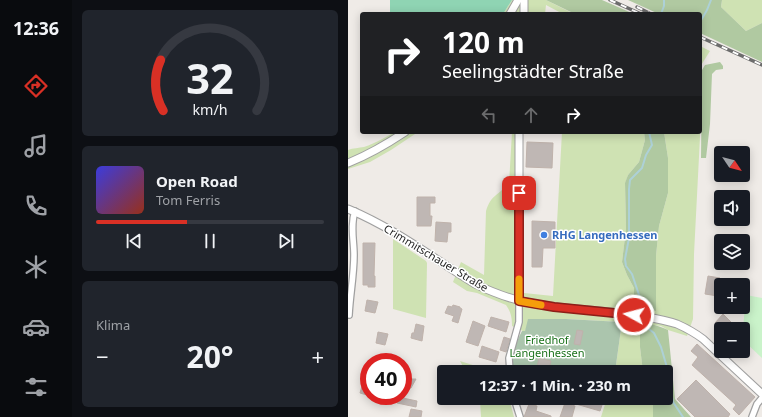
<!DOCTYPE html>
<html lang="de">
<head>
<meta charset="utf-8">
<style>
	body { margin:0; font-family:"Noto Sans",sans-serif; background:#20242c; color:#f1f3f6; height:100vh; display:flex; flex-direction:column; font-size:15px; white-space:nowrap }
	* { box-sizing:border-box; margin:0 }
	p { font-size:13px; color:#9ea1a6 }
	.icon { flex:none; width:22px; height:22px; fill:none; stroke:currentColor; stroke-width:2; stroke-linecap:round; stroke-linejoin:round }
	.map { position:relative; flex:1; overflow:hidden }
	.details { display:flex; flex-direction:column; gap:10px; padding:10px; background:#0d0f14; width:276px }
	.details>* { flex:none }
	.guide { position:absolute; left:12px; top:12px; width:342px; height:122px; border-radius:4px; box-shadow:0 2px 10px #0003; background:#202124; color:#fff; overflow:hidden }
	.needle { width:26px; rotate:125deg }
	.fabs { position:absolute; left:366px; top:146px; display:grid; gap:8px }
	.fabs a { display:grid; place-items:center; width:36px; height:36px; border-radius:4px; background:#171b24; box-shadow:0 2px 10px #0003; font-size:20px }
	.speed { position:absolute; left:12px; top:353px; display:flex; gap:8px; font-size:20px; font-weight:700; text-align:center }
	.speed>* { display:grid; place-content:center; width:52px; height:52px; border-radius:50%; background:#171b24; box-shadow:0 2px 10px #0003; line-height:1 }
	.speed .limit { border:6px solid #d22; background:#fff; color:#111 }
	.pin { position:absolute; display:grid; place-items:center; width:34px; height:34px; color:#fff; margin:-17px; border-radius:8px; box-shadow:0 2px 6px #0006 }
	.me { position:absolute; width:44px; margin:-22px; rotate:277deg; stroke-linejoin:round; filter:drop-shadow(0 0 3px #0008) }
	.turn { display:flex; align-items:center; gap:14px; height:84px; padding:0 16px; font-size:18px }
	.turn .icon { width:52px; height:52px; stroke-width:2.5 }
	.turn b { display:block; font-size:28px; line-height:34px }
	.lanes { display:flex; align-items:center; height:38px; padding:0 16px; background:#0003; justify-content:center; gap:20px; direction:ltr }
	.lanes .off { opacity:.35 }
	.big { font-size:30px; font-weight:700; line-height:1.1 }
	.details .tile { flex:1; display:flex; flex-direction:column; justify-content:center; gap:6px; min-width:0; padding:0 14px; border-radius:6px; background:#20242c }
	.details .dial { align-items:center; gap:0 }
	.dial svg { height:104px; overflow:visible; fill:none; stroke:#363941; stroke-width:7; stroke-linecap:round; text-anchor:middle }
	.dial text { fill:#f1f3f6; stroke:none }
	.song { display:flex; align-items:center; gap:12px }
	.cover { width:48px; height:48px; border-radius:6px; background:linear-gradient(135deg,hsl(240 70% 55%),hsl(10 70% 35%)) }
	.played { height:4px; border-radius:2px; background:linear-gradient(90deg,#d93025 40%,#363941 40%) }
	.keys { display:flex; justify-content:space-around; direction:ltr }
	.heat { display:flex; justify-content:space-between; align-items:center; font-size:22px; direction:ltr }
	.trip { position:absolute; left:89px; top:365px; width:236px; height:40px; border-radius:4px; background:#171b24; box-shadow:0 2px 10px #0003; font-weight:700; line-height:40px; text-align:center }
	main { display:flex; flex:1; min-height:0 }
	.menu { display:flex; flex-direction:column; width:72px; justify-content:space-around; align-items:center; background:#090b0e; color:#9ea1a6 }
	.menu .icon { width:28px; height:28px }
	.menu .active { color:#d93025 }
	.menu b { font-size:18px; color:#f1f3f6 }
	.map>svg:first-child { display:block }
	.grass { fill:#cfe2b3 }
	.forest { fill:#b0c9a1 }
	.cemetery { fill:#abc5ad }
	.park { fill:#caf3ca }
	.pitch { fill:#8fd4b3 }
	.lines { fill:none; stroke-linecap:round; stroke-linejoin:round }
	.stream { stroke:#add1d7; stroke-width:2 }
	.building { fill:#bfb7b4; stroke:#bfb2ab }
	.minor-casing { stroke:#a0a0a0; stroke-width:8 }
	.tertiary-casing { stroke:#a0a0a0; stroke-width:9 }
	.minor { stroke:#fff; stroke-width:5.5 }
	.tertiary { stroke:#fff; stroke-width:7 }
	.rail-casing { stroke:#6d6d6d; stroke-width:3.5 }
	.rail { stroke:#fff; stroke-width:2; stroke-dasharray:6; stroke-linecap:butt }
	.route-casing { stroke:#8d1f18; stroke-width:10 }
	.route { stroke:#d93025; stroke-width:7 }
	.slow { stroke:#f59e0b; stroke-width:7 }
	.shop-dot { fill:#3f7fe0; stroke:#fff; stroke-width:1.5 }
	.labels { text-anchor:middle; stroke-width:3; stroke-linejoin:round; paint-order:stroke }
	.shop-label { font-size:11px; font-weight:bold; fill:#366cbe; stroke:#fff; text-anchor:start }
	.street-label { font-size:11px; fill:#1f1f1f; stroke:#fff }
	.park-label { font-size:11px; fill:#1a711a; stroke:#fff }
</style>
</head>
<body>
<main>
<nav class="menu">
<b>12:36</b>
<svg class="icon active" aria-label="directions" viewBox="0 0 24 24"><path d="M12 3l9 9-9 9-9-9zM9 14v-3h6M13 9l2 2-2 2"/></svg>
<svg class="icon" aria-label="music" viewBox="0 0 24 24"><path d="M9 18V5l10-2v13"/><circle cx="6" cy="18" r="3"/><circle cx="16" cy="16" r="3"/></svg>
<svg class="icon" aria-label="phone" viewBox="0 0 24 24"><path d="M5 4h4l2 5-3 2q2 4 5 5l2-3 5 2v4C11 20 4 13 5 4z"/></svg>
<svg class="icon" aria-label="climate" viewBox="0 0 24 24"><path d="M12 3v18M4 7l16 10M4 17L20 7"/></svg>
<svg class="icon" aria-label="car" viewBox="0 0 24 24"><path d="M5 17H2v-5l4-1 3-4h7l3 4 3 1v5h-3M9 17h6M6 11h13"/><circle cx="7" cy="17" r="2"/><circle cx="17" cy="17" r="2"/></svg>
<svg class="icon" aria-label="filters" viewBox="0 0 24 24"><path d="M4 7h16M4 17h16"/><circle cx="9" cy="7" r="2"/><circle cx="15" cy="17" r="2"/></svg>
</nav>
<section class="details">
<div class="tile dial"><svg viewBox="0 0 100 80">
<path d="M14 69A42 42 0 1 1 86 69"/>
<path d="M14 69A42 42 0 0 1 12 30" stroke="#d93025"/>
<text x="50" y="56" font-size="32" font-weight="700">32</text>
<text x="50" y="72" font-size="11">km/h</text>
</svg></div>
<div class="tile">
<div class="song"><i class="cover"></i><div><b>Open Road</b><p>Tom Ferris</p></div></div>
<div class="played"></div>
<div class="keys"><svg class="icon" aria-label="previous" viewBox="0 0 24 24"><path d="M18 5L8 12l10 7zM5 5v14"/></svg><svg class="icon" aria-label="pause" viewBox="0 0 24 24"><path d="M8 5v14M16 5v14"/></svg><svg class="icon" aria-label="next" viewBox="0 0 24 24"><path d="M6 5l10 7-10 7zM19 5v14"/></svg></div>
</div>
<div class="tile"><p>Klima</p>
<div class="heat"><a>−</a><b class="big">20°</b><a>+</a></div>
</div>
</section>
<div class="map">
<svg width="414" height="417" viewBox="0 0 414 417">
	<rect width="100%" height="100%" fill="#efebe7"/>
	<!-- grass -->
	<g class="grass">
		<path d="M164,0H198L226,14H215L198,5L197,14H155Z"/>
		<path d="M374,0H414V23L398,31L373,7Z"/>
		<path d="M352,46L362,51L352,67V137L346,254L345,319L339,336L320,330L313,326L292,323V347L295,372H267L274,322L218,319H181L177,332L164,326C164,318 163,312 158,305L129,293L119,291L105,282L113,262L136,275L138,211C143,195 150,195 161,184L164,132H170V184L176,293L205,296L214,132H296L297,140L291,162L280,175L277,184L278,229L274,262L279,275L286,288V305L308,256L311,226L320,193V158L316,132H352Z"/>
		<path d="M47,132H70L43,150L22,162L0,169V150C5,148 11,148 16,147C28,143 36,138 47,132Z"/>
		<path d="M45,239L78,261L79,263L78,318L45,309Z"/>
		<path d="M112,361L131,367L153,369L154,372H118Z"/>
		<path d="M130,398H161L166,417H133L132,400Z"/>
		<path d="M259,398H303L305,403V417H253Z"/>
	</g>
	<!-- forest -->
	<g class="forest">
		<path d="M198,0H254L286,14H227Z"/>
		<path d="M280,0H374L373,7L398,31L414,23V62L352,33V14H311Z"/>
		<path d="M372,62L375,66V69L368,70L364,74L362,124L358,158H353L354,70L357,65Z"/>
		<path d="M296,132H316L320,158V193L311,226L308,256V311L286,305V288L279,275L274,262L278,229L277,183L280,175L291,162L297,140Z"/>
		<path d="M292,323C302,323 311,326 320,330L327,399L343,417H305V403L303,398H318V372H295L292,347Z"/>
	</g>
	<!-- cemetery -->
	<path class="cemetery" d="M180,319H218L274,322L267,372H238L225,369L224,372H165C162,355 167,345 174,331H177Z"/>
	<!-- park -->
	<path class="park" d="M398,295L414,298V358L395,340V329Z"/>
	<!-- pitch -->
	<path class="pitch" d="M42,0H164L155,14H42Z"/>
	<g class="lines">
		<!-- stream -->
		<g class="stream">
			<path d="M313,14L316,6V0"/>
			<path d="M352,22L359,10L363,0"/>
			<path d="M301,132L304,145L298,155L294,168L282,180L281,189V238L277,259L278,266L284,274L295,307L296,325L306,333L313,347L318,364L321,384L325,402L335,417"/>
		</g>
	</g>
	<!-- building -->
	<g class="building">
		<path d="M179,142L205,143L204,168L178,167Z"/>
		<path d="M69,197H87V203H82V216H84L83,226H69Z"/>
		<path d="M184,221L207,222V248H195L194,267H184Z"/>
		<path d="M88,222L103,223V232H100L99,242L87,241Z"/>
		<path d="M15,243H27L26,276H27V287H20V285H15Z"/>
		<path d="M360,276L372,278L370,290H371L370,296L357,294Z"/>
		<path d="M19,300L30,302L27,313L17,311Z"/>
		<path d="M105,305L112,307V308L114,309L110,323L104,321L106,316L97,313L100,306L104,307Z"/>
		<path d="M375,314L384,323L378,329H373L367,323Z"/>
		<path d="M143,317L161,322L158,332L140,326Z"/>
		<path d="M125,321L137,326L130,346L118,342Z"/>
		<path d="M68,324L76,326L74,341L63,338L64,333H66Z"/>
		<path d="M229,330L235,331L232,345L226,344Z"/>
		<path d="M30,332L40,334L37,345L28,343Z"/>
		<path d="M156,337L162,339L158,352L152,350Z"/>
		<path d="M349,344L407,397L391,415L385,409L388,405L344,365L350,357L343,351Z"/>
		<path d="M134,346L151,352L148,362L131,357Z"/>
		<path d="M191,358L203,361L202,365L206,366L205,372H188Z"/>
		<path d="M16,379L21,380V389H20L19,395L12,393Z"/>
		<path d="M61,379H68L63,388H55V380H60Z"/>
		<path d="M348,380L382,414L380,417H347L329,399Z"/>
		<path d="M50,397L69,401L68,407L49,403Z"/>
		<path d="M230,398H242L255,402L252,411L228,404Z"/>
		<path d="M217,403L227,406L224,417H212Z"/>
		<path d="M181,404L189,406L188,411L203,416V417H176Z"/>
		<path d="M63,409L74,411L73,417H61Z"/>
	</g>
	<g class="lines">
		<!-- minor casing -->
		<g class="minor-casing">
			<g id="minor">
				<path d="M1,315C2,295 6,275 6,255C6,241 2,225 7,211"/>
				<path d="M162,372L161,358L171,322V301"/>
				<path d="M166,398L172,417"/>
				<path d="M404,417L409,404L414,398"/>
			</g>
		</g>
		<!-- tertiary casing -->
		<g class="tertiary-casing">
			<g id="tertiary">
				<path d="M162,14L170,0"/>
				<path d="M176,14V0"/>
				<path d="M0,163C20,155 39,144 57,132"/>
				<path d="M0,209C46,228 85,258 127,284C146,293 167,301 188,304C223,310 258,310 293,316C305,318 317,320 329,324C338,328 347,333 355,339L414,394"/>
				<path d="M171,301V132"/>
			</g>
		</g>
		<!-- minor -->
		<use href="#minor" class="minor"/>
		<!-- tertiary -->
		<use href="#tertiary" class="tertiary"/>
		<!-- rail casing -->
		<g class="rail-casing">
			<g id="rail">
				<path d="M262,0L293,14"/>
				<path d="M289,7L303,14"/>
				<path d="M352,37L414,65"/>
			</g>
		</g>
		<!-- rail -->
		<use href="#rail" class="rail"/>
	</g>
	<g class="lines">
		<!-- route casing -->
		<g class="route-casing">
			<path id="route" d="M171,193V301L206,307L286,315"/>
		</g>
		<!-- route -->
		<use href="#route" class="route"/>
		<!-- slow -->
		<path class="slow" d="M171,279V301L193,305"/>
	</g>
	<!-- markers -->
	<circle class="shop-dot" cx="196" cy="235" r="4"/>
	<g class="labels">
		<!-- shop labels -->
		<g class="shop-label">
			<text x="204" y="239">RHG Langenhessen</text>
		</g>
		<!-- street labels -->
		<g class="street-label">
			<text transform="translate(88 258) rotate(31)" y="4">Crimmitschauer Straße</text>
		</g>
		<!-- park labels -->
		<g class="park-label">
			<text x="199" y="344">Friedhof<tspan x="199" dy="13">Langenhessen</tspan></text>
		</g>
	</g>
</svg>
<div class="fabs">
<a><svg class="needle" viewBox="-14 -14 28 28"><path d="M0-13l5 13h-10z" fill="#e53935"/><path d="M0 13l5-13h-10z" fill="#9ea1a6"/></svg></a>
<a><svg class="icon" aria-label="sound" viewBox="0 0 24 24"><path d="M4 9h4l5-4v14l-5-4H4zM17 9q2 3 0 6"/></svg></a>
<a><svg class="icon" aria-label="layers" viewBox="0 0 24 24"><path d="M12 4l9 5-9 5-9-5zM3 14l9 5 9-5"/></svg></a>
<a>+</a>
<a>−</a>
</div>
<div class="speed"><div class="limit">40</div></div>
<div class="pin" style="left:171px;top:193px;background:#d93025"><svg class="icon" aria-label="arrive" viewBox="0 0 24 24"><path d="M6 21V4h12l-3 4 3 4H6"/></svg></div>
<svg class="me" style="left:286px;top:315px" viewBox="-20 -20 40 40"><circle r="17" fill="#d93025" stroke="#fff" stroke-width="3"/><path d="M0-11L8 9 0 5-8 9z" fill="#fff"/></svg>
<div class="trip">12:37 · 1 Min. · 230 m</div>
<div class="guide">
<div class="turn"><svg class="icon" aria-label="right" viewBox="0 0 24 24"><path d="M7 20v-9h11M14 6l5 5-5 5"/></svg><div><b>120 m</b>Seelingstädter Straße</div></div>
<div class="lanes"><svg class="icon off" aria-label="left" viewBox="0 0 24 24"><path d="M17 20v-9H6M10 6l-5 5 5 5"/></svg><svg class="icon off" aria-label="ahead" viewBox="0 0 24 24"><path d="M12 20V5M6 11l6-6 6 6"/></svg><svg class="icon" aria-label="right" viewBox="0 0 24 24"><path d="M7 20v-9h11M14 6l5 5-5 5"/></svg></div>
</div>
</div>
</main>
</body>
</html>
